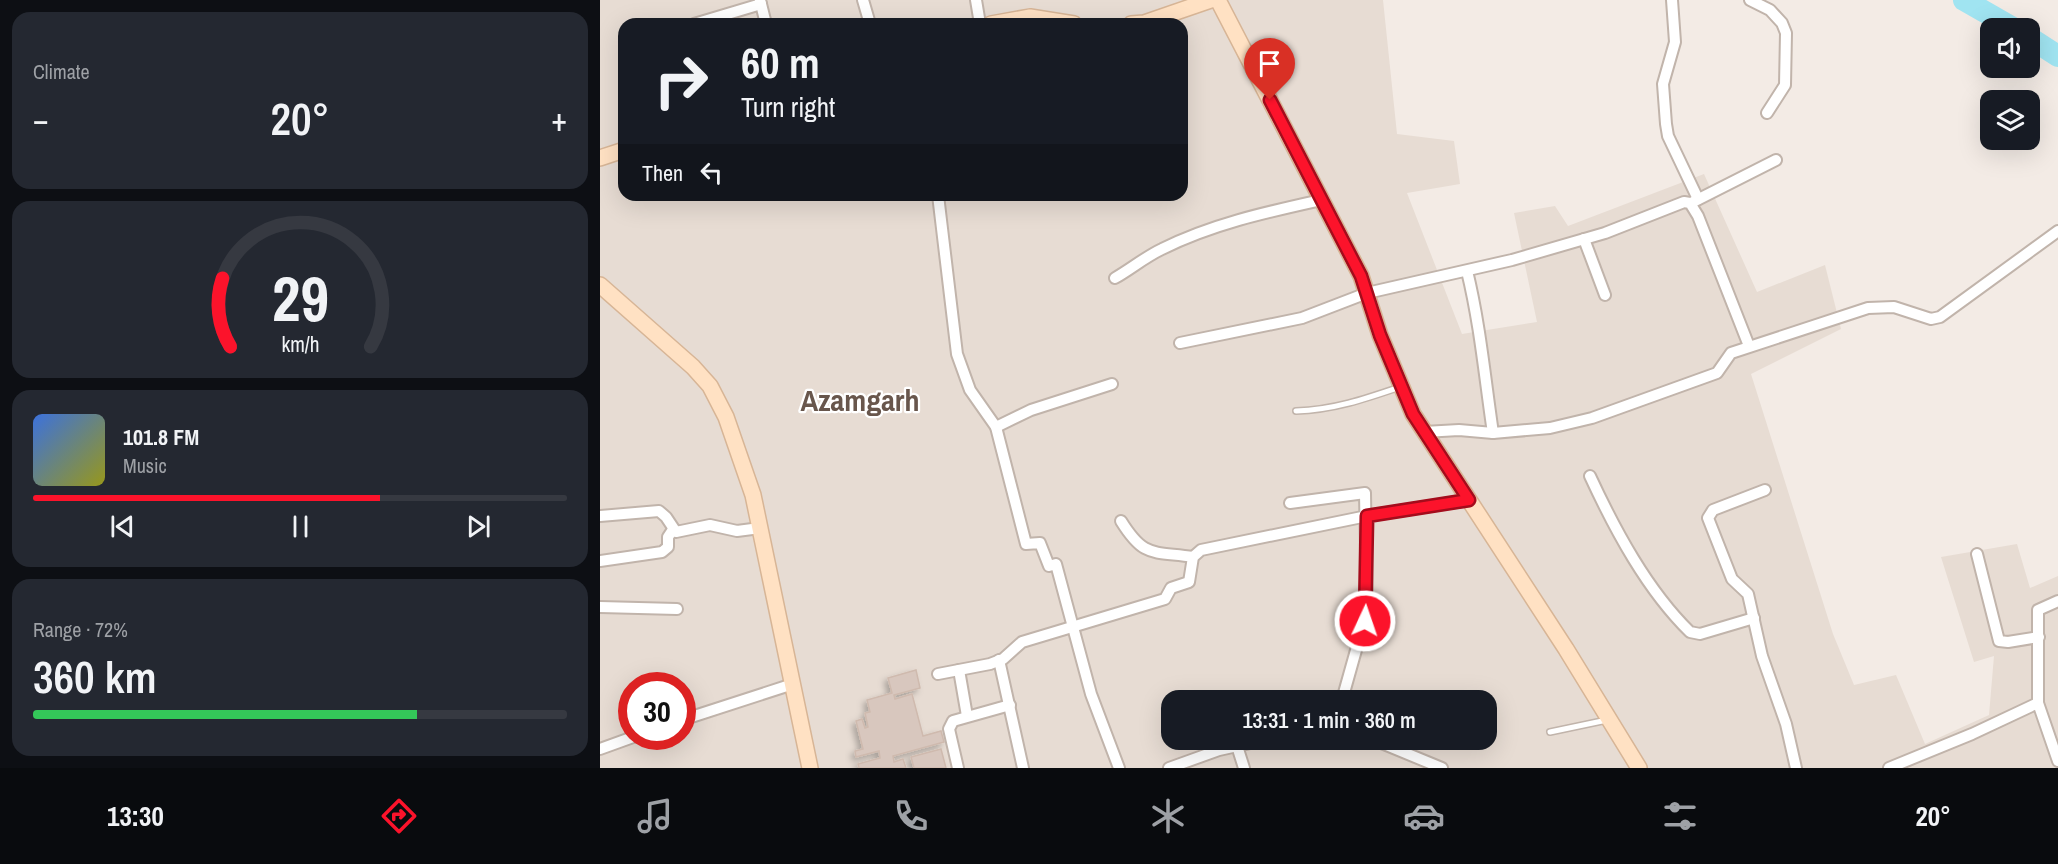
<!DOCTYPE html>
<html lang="en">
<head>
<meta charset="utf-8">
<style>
	body { margin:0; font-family:"Archivo Narrow",sans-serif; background:#242831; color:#f1f3f6; height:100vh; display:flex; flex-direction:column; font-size:22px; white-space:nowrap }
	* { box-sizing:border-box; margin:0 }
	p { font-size:20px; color:#9ea1a6 }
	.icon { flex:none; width:33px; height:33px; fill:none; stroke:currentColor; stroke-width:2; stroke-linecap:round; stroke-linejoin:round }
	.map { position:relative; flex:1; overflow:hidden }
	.side { display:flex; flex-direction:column; gap:12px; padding:12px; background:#0d0f14; width:600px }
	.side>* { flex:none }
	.hud { position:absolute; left:18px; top:18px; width:570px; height:183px; border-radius:18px; box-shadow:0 6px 24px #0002; background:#171b24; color:#f1f3f6; overflow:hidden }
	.controls { position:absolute; left:1380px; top:18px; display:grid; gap:12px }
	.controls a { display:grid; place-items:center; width:60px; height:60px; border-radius:12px; background:#171b24; box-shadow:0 6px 24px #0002; font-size:30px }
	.speed { position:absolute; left:18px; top:672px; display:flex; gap:12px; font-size:30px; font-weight:700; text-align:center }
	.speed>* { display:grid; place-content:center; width:78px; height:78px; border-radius:50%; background:#171b24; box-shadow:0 6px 24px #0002; line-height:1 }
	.speed .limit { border:9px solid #d22; background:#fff; color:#111 }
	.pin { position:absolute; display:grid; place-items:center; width:51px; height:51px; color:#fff; margin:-62px -26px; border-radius:50% 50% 50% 0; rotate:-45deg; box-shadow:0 0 6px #0007 }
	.pin .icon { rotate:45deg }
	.me { position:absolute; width:66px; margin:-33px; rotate:3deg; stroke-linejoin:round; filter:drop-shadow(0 0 4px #0008) }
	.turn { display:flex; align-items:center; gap:21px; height:126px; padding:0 24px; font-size:27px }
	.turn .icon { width:78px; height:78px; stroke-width:2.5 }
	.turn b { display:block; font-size:42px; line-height:51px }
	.then { display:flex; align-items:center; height:57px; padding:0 24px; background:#0003; gap:12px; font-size:22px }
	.big { font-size:45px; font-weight:600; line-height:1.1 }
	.side .tile { flex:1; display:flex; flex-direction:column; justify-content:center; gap:9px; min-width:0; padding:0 21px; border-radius:18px; background:#242831 }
	.side .dial { align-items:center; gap:0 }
	.dial svg { height:156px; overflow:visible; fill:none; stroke:#363941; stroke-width:7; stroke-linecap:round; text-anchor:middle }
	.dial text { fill:#f1f3f6; stroke:none }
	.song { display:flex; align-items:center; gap:18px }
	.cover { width:72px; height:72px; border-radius:9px; background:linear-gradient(135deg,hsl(220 70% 55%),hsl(60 70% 35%)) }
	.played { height:6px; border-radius:3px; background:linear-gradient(90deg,#fc132b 65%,#363941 65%) }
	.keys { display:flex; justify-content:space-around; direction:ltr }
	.heat { display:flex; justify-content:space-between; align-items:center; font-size:33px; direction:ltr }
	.charge { height:9px; border-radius:4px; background:linear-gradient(90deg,#34c759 72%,#363941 0) }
	.trip { position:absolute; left:561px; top:690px; width:336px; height:60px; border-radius:18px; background:#171b24; box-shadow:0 6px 24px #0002; font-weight:600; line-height:60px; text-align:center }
	.tabs { display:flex; height:96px; justify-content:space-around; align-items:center; background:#090b0e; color:#9ea1a6 }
	.tabs .icon { width:42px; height:42px }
	.tabs .selected { color:#fc132b }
	.tabs b { font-size:27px; color:#f1f3f6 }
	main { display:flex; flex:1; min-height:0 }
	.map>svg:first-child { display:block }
	.residential { fill:#e7dcd3; fill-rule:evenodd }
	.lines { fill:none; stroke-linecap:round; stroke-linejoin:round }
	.river { stroke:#a0e4f1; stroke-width:22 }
	.building { fill:#d8c7be; stroke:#cfbaae; stroke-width:1.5; filter:url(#shadow) }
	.lane-casing { stroke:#c1b4ab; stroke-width:8 }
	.street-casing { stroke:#c1b4ab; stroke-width:14 }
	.secondary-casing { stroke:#d7b596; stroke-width:18 }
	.lane { stroke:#fff; stroke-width:5 }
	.street { stroke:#fff; stroke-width:10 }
	.secondary { stroke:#ffe1c3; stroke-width:15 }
	.route-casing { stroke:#a40c1c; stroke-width:15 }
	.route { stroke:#fc132b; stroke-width:10 }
	.labels { text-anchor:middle; stroke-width:4.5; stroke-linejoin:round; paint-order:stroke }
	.town-label { font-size:30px; font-weight:bold; fill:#68564c; stroke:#fff }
</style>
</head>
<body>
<main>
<section class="side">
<div class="tile"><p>Climate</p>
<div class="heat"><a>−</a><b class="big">20°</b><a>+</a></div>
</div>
<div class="tile dial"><svg viewBox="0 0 100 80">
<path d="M14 69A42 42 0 1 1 86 69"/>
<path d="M14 69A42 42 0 0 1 10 34" stroke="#fc132b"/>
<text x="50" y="56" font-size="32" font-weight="700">29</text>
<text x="50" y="72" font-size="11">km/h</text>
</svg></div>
<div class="tile">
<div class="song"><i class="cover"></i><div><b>101.8 FM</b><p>Music</p></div></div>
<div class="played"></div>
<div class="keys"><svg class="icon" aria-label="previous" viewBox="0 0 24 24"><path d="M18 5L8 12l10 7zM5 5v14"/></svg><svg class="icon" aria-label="pause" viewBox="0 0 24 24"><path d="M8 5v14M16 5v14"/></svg><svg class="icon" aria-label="next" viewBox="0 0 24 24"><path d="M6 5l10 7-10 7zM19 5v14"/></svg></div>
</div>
<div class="tile"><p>Range · 72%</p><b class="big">360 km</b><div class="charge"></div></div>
</section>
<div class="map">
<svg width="1458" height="768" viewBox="0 0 1458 768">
	<defs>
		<filter id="shadow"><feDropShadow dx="-3.5" dy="3.5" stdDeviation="3" flood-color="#0004"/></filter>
	</defs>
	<rect width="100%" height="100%" fill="#f3ebe5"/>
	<!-- residential -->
	<path class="residential" d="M0,0H783L797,134L854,141L860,184L807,193L862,334L937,322L914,213L955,206L968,226L1104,174L1157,292L1225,265L1241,329L1151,374L1233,634L1254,685L1296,675L1325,744L1389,715L1394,656L1374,662L1341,557L1417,544L1430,588L1458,576V768H0ZM24,24H582V195H24ZM32,686H82V736H32ZM572,700H886V740H572Z"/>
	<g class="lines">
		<!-- river -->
		<g class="river">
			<path d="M1364,0L1413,28"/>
			<path d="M1430,38L1458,56"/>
		</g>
	</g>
	<!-- building -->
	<g class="building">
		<path d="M316,670L320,688L294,695L295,699L312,694L323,736L341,731L344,742L293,756L294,762L303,759L306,768H259L258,764L280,758L279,751L256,757L255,751L263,749L256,721L262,719L265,728L268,727L265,713L270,712L267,700L292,693L288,678Z"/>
		<path d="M341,749L346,768H314L311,757Z"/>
	</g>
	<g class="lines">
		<!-- lane casing -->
		<g class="lane-casing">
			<g id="lane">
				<path d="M696,411C733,410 765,399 800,387"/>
				<path d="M950,732L1007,720"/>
			</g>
		</g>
		<!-- street casing -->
		<g class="street-casing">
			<g id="street">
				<path d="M160,0L166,24"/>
				<path d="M263,0L270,24"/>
				<path d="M376,0L380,24"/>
				<path d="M1072,0L1075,42L1063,84L1066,124L1068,136L1098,199"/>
				<path d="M1150,0L1170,10L1182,23L1186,33L1185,85L1167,113"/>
				<path d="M94,24L161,4"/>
				<path d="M338,195L357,354L370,390L396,427L426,544L440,543L449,566L456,564L491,694L519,768"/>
				<path d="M1093,202L1176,160"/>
				<path d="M984,239L1005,295"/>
				<path d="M867,271C880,324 885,379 893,433"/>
				<path d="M515,278C531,269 545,257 562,249C612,224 667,212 721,200"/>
				<path d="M580,343L702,318L767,293L912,260L1005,233L1084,202L1090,203L1098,216L1149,346"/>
				<path d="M396,427L431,410L512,384"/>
				<path d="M824,432L859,430L893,433L950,428L992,418L1117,373L1131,353L1268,308L1294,307L1331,319L1340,317L1458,231"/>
				<path d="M990,476C1015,530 1047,590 1090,632L1100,634L1154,618"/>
				<path d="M1165,490L1113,510L1108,518L1132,579L1148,594L1162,656L1186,724L1196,768"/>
				<path d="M690,503L765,493L767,611L742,700"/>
				<path d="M0,516L59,511L66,517L76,532L110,525L137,531L160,528"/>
				<path d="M521,521C544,558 552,551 593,557"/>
				<path d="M1377,554L1399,641L1408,642L1439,637"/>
				<path d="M0,561L62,552L68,547V537L72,531"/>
				<path d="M1458,601L1438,610V703L1458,761"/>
				<path d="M0,607L77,609"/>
				<path d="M399,660L423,768"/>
				<path d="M359,670L367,716"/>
				<path d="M338,674L390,664L403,659L422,642L565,599L571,588L589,582L593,557L601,550L767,516L869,500"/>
				<path d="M82,720L193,684"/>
				<path d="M774,740L842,768"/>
				<path d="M637,746L644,768"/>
				<path d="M0,749L36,736"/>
				<path d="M358,768L349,729L353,721L410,705"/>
				<path d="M569,768L619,750L664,740"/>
				<path d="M1289,768L1372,734L1438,703"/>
			</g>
		</g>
		<!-- secondary casing -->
		<g class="secondary-casing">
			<g id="secondary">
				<path d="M618,0L761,276L780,335L813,414L966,649L1039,768"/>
				<path d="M391,24L430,17L474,24"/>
				<path d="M531,24L544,23L611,0"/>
				<path d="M0,158L24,150"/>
				<path d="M0,285L93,367L110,386L126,417L153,495L210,768"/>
			</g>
		</g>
		<!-- lane -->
		<use href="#lane" class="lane"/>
		<!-- street -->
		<use href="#street" class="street"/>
		<!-- secondary -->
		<use href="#secondary" class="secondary"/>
	</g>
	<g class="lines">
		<!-- route casing -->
		<g class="route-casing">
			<path id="route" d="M670,100L761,276L780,335L813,414L869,500L767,516L765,621"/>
		</g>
		<!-- route -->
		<use href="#route" class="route"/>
	</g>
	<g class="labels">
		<!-- town labels -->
		<g class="town-label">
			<text x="260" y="411">Azamgarh</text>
		</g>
	</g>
</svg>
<div class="controls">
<a><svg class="icon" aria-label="sound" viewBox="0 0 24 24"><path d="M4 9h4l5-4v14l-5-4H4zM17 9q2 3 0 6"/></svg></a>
<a><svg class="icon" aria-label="layers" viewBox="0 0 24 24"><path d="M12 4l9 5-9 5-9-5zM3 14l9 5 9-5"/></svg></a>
</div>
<div class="speed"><div class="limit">30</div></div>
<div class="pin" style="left:670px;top:100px;background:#d93025"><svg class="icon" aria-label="arrive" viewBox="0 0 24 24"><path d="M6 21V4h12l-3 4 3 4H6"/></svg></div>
<svg class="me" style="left:765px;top:621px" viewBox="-20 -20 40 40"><circle r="17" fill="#fc132b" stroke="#fff" stroke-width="3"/><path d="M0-11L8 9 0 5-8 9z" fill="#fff"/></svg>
<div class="trip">13:31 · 1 min · 360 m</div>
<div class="hud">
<div class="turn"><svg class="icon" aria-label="right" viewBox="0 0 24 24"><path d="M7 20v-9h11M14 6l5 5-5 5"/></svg><div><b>60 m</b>Turn right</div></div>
<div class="then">Then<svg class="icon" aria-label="left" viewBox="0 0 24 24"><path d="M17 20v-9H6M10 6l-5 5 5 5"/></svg></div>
</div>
</div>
</main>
<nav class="tabs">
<b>13:30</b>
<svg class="icon selected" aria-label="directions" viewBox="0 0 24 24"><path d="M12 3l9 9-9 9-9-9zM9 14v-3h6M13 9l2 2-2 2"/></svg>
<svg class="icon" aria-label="music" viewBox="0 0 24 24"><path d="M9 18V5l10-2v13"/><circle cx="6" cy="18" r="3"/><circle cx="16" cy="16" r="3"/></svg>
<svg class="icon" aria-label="phone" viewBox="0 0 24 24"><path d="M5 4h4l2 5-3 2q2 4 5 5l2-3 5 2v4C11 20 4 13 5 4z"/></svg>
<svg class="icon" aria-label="climate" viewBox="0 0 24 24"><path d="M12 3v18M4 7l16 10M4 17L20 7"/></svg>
<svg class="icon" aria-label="car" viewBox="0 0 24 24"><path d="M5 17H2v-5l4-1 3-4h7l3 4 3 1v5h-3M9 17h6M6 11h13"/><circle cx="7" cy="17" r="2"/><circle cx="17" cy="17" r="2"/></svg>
<svg class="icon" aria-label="filters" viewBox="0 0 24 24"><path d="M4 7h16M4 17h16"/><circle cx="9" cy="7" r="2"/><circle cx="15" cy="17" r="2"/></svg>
<b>20°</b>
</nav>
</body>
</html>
